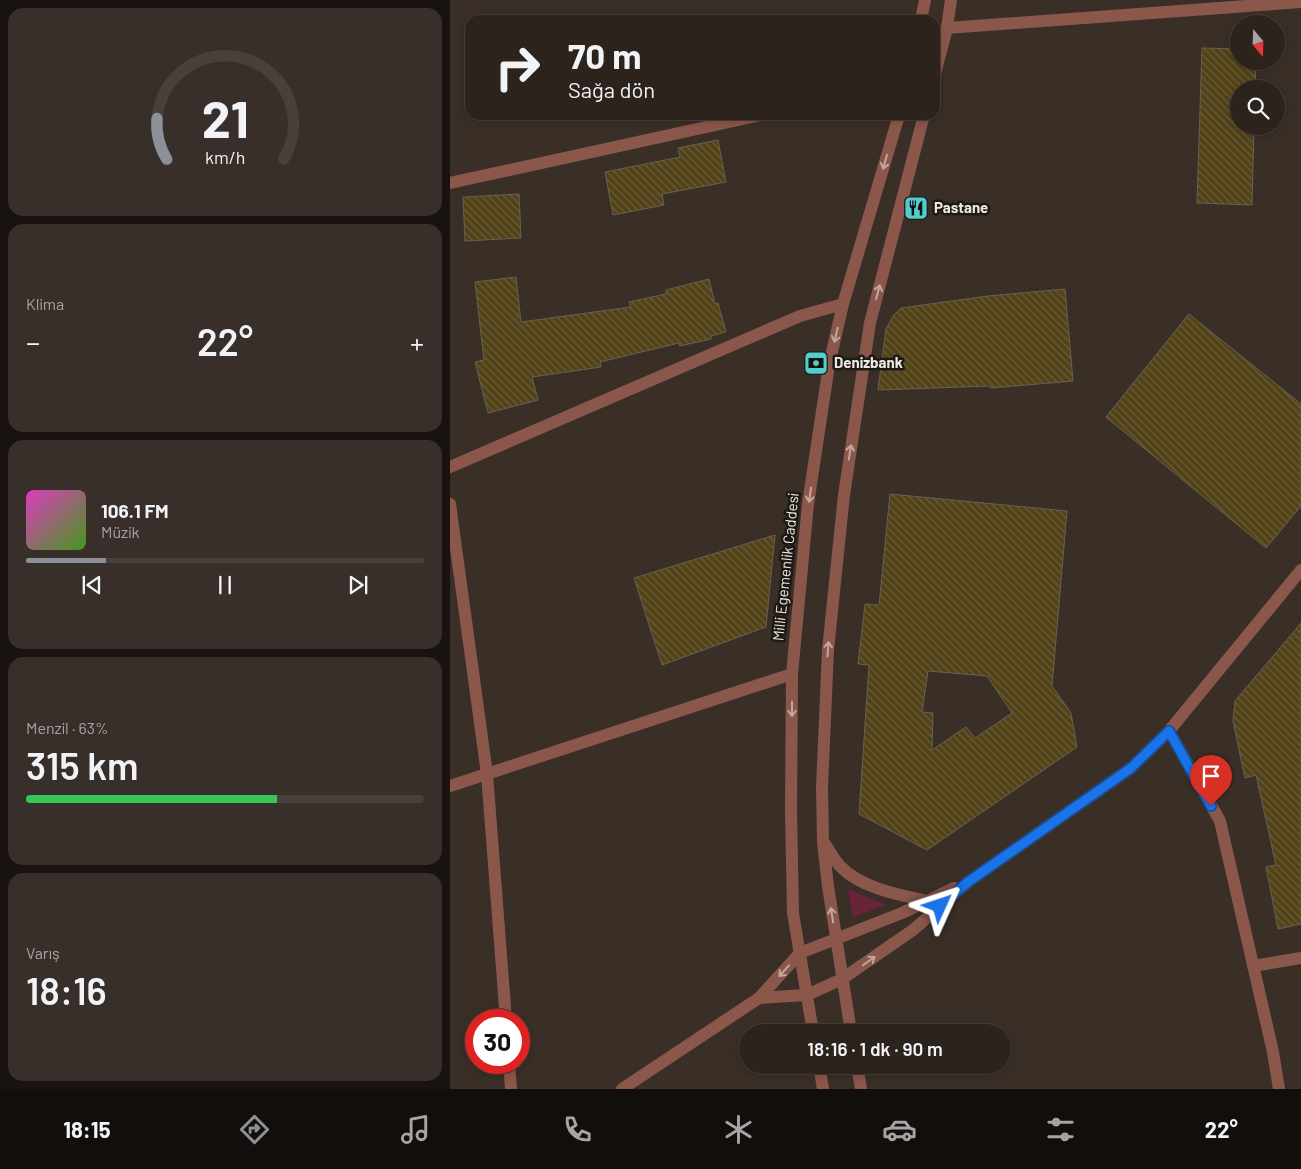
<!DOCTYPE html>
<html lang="tr">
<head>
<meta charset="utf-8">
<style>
	body { margin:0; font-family:Barlow,sans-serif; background:#382f2a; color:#f1f3f6; height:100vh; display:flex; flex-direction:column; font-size:19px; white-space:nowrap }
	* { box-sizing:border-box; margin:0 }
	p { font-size:16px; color:#a6a4a4 }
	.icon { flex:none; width:28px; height:28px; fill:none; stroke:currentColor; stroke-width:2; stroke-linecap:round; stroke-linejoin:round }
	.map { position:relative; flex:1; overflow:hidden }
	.drawer { display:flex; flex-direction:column; gap:8px; padding:8px; background:#181310; width:450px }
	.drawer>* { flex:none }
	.guide { position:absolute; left:15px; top:15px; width:475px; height:105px; border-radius:15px; box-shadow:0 2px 8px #0003,0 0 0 1px #48403b; background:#2c231d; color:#f1f3f6; overflow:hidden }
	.needle { width:32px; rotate:161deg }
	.tools { position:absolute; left:780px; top:15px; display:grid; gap:10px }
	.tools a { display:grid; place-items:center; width:55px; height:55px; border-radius:50%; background:#2c231d; box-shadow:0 2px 8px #0003,0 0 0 1px #48403b; font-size:25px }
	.speed { position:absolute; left:15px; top:1009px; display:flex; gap:10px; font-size:25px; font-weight:700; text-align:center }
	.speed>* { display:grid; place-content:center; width:65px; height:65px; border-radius:50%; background:#2c231d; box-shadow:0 2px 8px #0003,0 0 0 1px #48403b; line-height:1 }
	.speed .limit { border:8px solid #d22; background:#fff; color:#111 }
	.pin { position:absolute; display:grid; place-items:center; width:42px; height:42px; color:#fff; margin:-51px -21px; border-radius:50% 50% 50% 0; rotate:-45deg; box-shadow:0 0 5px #0007 }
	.pin .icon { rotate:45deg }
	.me { position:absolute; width:55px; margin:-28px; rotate:48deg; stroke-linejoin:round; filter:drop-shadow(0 0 4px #0008) }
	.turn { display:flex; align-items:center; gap:18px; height:105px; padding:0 20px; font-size:22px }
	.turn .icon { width:65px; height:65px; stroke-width:2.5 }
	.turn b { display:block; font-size:35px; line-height:42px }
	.big { font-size:38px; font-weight:600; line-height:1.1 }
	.drawer .tile { flex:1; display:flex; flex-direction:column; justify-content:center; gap:8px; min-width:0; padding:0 18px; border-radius:15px; background:#382f2a }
	.drawer .dial { align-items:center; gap:0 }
	.dial svg { height:130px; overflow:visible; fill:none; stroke:#48403b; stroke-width:7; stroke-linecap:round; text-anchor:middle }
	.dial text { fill:#f1f3f6; stroke:none }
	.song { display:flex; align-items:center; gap:15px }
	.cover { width:60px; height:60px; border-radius:8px; background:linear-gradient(135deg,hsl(310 70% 55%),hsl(100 70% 35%)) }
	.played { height:5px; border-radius:2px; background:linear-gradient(90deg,#8c9099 20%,#48403b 20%) }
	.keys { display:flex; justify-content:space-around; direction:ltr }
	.heat { display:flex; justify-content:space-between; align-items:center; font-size:28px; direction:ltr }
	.charge { height:8px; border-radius:4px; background:linear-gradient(90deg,#34c759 63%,#48403b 0) }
	.trip { position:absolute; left:289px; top:1024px; width:272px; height:50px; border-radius:25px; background:#2c231d; box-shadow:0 2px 8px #0003,0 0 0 1px #48403b; font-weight:600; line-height:50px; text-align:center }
	.tab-bar { display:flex; height:80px; justify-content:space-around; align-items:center; background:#120e0c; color:#a6a4a4 }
	.tab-bar .icon { width:35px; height:35px }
	.tab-bar .active { color:#8c9099 }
	.tab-bar b { font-size:22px; color:#f1f3f6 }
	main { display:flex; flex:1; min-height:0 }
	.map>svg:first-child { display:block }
	.green { fill:#6a2437 }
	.building { fill:url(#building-back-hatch); stroke:#676154; fill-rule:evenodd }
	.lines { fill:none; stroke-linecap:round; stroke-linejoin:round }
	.minor { stroke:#8c574b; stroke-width:12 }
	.oneway { stroke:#c3a79f }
	.route-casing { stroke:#114b97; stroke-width:12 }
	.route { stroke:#1a73e8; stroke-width:9 }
	.labels { text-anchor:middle; stroke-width:5; stroke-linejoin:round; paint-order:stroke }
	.poi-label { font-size:15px; font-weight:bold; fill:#f0e9e3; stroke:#1d1915; text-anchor:start }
	.street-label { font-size:15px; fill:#f0e9e3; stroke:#1d1915 }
</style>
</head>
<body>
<main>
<section class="drawer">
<div class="tile dial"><svg viewBox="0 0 100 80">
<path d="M14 69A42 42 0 1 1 86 69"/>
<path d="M14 69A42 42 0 0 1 8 44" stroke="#8c9099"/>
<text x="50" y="56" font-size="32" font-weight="700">21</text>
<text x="50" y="72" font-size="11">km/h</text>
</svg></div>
<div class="tile"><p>Klima</p>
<div class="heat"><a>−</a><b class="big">22°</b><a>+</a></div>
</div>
<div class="tile">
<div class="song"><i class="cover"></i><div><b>106.1 FM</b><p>Müzik</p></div></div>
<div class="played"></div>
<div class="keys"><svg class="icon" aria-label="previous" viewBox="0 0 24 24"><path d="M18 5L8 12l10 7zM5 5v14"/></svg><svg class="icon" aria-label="pause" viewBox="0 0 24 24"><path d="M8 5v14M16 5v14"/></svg><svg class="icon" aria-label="next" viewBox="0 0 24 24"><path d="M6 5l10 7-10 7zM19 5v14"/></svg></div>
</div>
<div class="tile"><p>Menzil · 63%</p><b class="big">315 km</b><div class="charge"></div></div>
<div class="tile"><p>Varış</p><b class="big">18:16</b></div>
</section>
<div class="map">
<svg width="851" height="1089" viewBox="0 0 851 1089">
	<defs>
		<pattern id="building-back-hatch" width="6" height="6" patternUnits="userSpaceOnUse" patternTransform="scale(1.25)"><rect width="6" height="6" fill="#524218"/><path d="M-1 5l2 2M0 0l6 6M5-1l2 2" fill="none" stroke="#6b5d39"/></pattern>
	</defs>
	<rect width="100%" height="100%" fill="#3a2f27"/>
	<!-- green -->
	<path class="green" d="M398,889L436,905L403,917Z"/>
	<!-- building -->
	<g class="building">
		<path d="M752,48L789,49V61H806L805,89H789V126H804L802,205L747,203Z"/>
		<path d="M268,140L276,182L212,194L214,205L163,215L155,172L230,157L228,148Z"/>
		<path d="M69,194L71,238L15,241L13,197Z"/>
		<path d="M66,277L71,322L181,307L179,302L216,294V290L259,279L265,304L268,303L276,332L261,336V339L230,346L229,343L150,362L151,367L82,377L88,400L38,413L25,362L34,360L25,282Z"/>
		<path d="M615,289L623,381L541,388V386L428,390L436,329L443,316L451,308L538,296Z"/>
		<path d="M739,314L851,404V506L816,548L656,417Z"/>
		<path d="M440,494L617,511L602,686L621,713L627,747L477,850L409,814L419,665L408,664L415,604L429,605ZM478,671L537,676L562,713L525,738L516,727L482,750L483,713L472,712Z"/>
		<path d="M325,535L316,627L212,665L184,578Z"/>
		<path d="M851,623V924L828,929L816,867L826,865L806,775L795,778L783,721L785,701Z"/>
	</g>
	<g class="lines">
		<!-- minor -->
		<g class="minor">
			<path d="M471,20L475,0"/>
			<path d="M497,28L851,2"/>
			<path d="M485,74L497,28L501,0"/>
			<path d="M0,183L311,115"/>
			<path d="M0,467L350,316L393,304"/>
			<path d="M0,504L37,774L56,1020"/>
			<path d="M719,731L770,821L823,1052L829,1089"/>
			<path d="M0,786L342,674"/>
			<path d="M375,844C380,851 384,860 391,867C411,888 450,895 478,901"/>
			<path d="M803,966L851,958"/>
			<path d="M309,998L357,995L392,979L463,930L518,882L681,768L719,731L851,570"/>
			<path d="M363,1032L343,913L341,811L342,674L358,504L379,365L393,304L449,115"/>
			<path d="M401,1032L378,886L373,842L372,788L378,650L394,495L420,323L474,115"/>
			<path d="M59,1062L61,1089"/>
			<path d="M369,1065L373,1089"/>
			<path d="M407,1065L411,1089"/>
			<path d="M172,1089L309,998L350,953L452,913L504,888"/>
		</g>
	</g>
	<!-- one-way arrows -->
	<defs><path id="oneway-shaft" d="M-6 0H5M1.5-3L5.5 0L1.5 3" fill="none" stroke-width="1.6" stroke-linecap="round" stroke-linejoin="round" transform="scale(1.25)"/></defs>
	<g class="oneway">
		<use href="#oneway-shaft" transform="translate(435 162) rotate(106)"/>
		<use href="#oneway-shaft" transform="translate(428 292) rotate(-75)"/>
		<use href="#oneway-shaft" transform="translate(386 335) rotate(103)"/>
		<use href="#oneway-shaft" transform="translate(400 452) rotate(-81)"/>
		<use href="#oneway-shaft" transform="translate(360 495) rotate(98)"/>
		<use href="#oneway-shaft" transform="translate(378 649) rotate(-86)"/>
		<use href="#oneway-shaft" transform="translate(342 709) rotate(90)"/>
		<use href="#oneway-shaft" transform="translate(382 915) rotate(-99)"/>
		<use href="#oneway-shaft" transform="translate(419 961) rotate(-35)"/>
		<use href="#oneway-shaft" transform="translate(334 971) rotate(132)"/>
	</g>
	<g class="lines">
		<!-- route casing -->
		<g class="route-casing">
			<path id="route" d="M490,906L518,882L681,768L719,731L761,806"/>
		</g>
		<!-- route -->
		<use href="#route" class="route"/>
	</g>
	<!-- icons -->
	<defs>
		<g id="restaurant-square" transform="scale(1.25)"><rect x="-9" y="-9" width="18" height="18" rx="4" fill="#52cdcc" stroke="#1d1915"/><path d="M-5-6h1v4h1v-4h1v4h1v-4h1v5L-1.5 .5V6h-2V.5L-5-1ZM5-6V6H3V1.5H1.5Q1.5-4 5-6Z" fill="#111"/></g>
		<g id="bank-square" transform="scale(1.25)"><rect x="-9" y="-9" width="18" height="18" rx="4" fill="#52cdcc" stroke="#1d1915"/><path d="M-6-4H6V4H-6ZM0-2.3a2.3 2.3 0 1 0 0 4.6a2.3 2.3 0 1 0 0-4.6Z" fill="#111"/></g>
	</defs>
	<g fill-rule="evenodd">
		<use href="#restaurant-square" x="466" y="208"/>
		<use href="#bank-square" x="366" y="363"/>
	</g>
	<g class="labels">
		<!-- poi labels -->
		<g class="poi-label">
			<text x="484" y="213">Pastane</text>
			<text x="384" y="368">Denizbank</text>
		</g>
		<!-- street labels -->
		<g class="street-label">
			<text transform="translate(336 567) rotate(-84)" y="5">Milli Egemenlik Caddesi</text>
		</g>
	</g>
</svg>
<div class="tools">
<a><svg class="needle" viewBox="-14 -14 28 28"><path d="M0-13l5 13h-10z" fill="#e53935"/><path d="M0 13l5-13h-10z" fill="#a6a4a4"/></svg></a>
<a><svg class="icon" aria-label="search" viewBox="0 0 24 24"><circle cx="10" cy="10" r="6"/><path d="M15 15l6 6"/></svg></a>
</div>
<div class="speed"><div class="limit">30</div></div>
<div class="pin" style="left:761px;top:806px;background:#d93025"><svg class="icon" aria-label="arrive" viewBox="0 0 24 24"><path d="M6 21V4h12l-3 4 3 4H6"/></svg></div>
<svg class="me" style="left:490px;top:906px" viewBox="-20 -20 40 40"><path d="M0-17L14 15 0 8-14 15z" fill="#1a73e8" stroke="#fff" stroke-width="4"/></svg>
<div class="trip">18:16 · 1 dk · 90 m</div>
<div class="guide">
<div class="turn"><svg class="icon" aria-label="right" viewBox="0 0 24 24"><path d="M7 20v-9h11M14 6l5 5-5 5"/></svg><div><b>70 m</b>Sağa dön</div></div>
</div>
</div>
</main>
<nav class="tab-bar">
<b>18:15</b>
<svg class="icon active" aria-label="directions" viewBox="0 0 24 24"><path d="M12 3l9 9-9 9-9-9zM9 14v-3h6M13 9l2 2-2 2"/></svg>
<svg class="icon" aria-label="music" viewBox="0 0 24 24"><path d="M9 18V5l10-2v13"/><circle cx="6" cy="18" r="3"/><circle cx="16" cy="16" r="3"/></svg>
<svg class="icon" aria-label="phone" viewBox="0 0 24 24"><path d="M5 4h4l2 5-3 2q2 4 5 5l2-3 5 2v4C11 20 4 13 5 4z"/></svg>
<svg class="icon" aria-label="climate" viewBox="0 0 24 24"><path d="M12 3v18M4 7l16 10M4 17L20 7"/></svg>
<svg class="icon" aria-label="car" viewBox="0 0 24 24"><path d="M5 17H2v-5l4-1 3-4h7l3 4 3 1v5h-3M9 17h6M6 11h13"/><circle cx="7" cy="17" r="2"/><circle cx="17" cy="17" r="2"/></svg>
<svg class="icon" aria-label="filters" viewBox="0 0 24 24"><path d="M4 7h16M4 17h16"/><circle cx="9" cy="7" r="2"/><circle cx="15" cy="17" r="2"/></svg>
<b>22°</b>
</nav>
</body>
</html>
